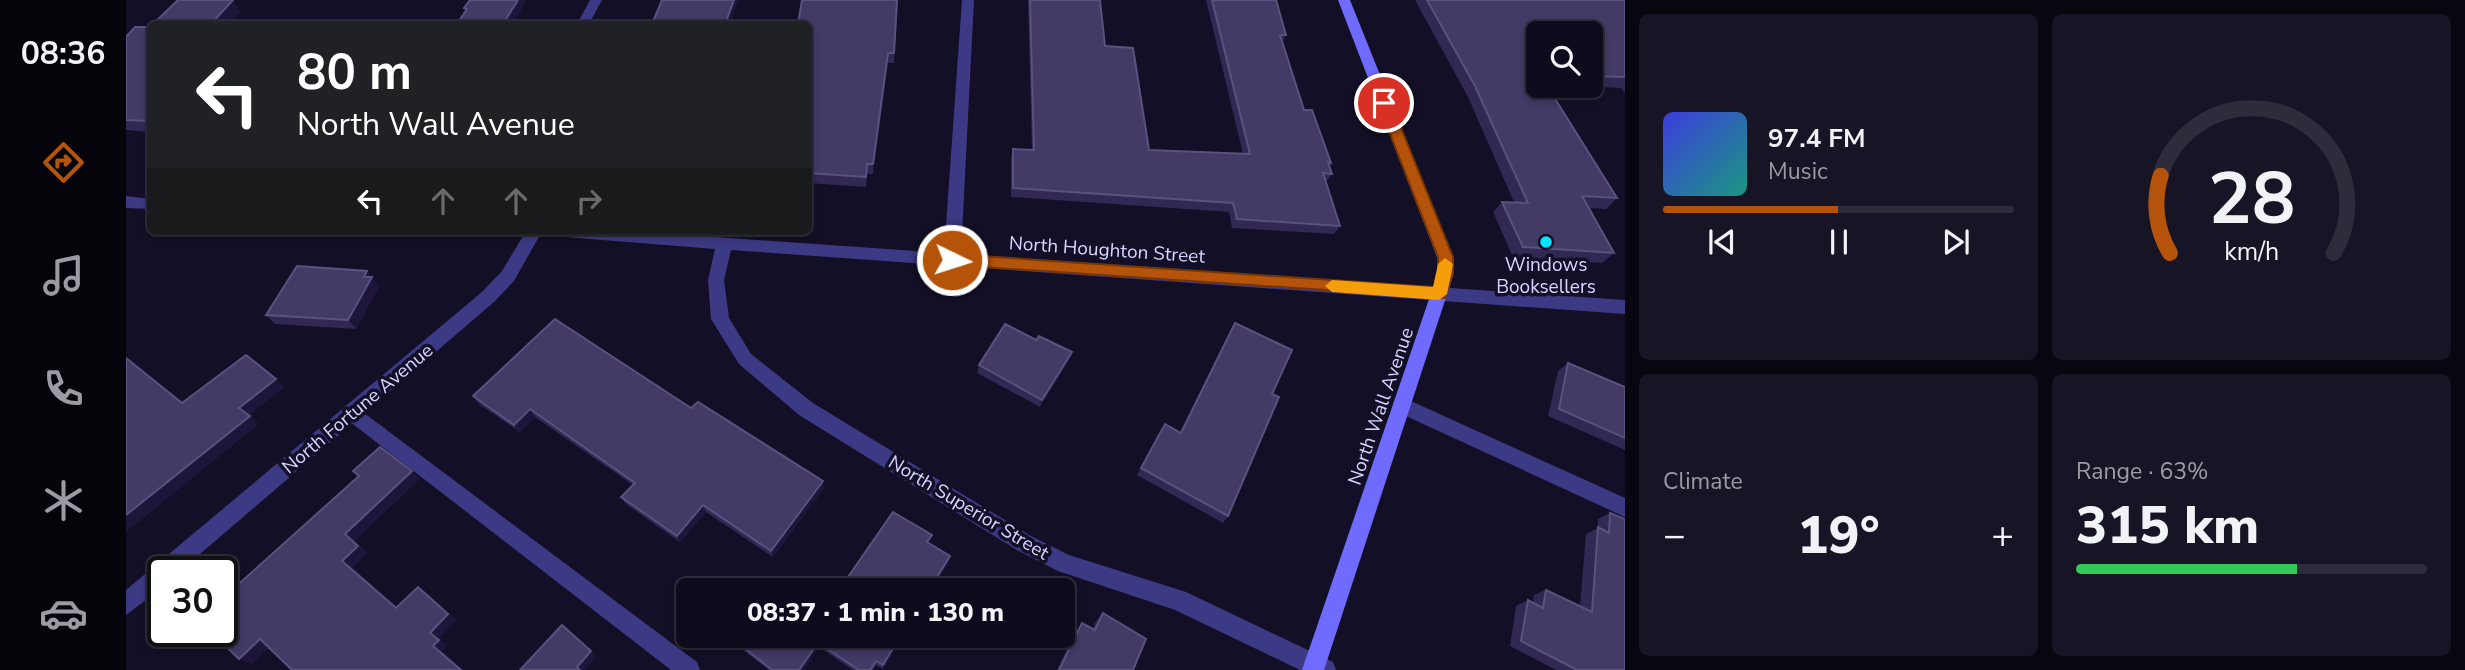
<!DOCTYPE html>
<html lang="en">
<head>
<meta charset="utf-8">
<style>
	body { margin:0; font-family:"Nunito Sans",sans-serif; background:#171425; color:#f1f3f6; height:100vh; display:flex; flex-direction:column; font-size:26px; white-space:nowrap }
	* { box-sizing:border-box; margin:0 }
	p { font-size:23px; color:#9b9ba3 }
	.icon { flex:none; width:38px; height:38px; fill:none; stroke:currentColor; stroke-width:2; stroke-linecap:round; stroke-linejoin:round }
	.map { position:relative; flex:1; overflow:hidden }
	.side { display:flex; flex-direction:column; gap:14px; padding:14px; background:#08060f; width:840px }
	.side>* { flex:none }
	.hud { position:absolute; left:21px; top:21px; width:665px; height:214px; border-radius:10px; box-shadow:0 4px 10px #0003,0 0 0 2px #2e2b3b; background:#202124; color:#fff; overflow:hidden }
	.buttons { position:absolute; left:1400px; top:21px; display:grid; gap:14px }
	.buttons a { display:grid; place-items:center; width:77px; height:77px; border-radius:10px; background:#0e0b1c; box-shadow:0 4px 10px #0003,0 0 0 2px #2e2b3b; font-size:35px }
	.speed { position:absolute; left:21px; top:556px; display:flex; gap:14px; font-size:35px; font-weight:700; text-align:center }
	.speed>* { display:grid; place-content:center; width:91px; height:91px; border-radius:50%; background:#0e0b1c; box-shadow:0 4px 10px #0003,0 0 0 2px #2e2b3b; line-height:1 }
	.speed .limit { border:4px solid #111; border-radius:10px; background:#fff; color:#111 }
	.pin { position:absolute; display:grid; place-items:center; width:60px; height:60px; color:#fff; margin:-30px; border:4px solid #fff; border-radius:50%; box-shadow:0 2px 7px #0007 }
	.me { position:absolute; width:77px; margin:-38px; rotate:94deg; stroke-linejoin:round; filter:drop-shadow(0 0 5px #0008) }
	.turn { display:flex; align-items:center; gap:24px; height:147px; padding:0 35px; font-size:32px }
	.turn .icon { width:91px; height:91px; stroke-width:2.5 }
	.turn b { display:block; font-size:49px; line-height:60px }
	.lanes { display:flex; align-items:center; height:66px; padding:0 35px; background:#0003; justify-content:center; gap:35px; direction:ltr }
	.lanes .off { opacity:.35 }
	.big { font-size:52px; font-weight:800; line-height:1.1 }
	.side .card { flex:1; display:flex; flex-direction:column; justify-content:center; gap:10px; min-width:0; padding:0 24px; border-radius:10px; background:#171425 }
	.side .dial { align-items:center; gap:0 }
	.dial svg { height:182px; overflow:visible; fill:none; stroke:#2e2b3b; stroke-width:7; stroke-linecap:round; text-anchor:middle }
	.dial text { fill:#f1f3f6; stroke:none }
	.song { display:flex; align-items:center; gap:21px }
	.cover { width:84px; height:84px; border-radius:10px; background:linear-gradient(135deg,hsl(240 70% 55%),hsl(170 70% 35%)) }
	.played { height:7px; border-radius:4px; background:linear-gradient(90deg,#b45309 50%,#2e2b3b 50%) }
	.keys { display:flex; justify-content:space-around; direction:ltr }
	.heat { display:flex; justify-content:space-between; align-items:center; font-size:38px; direction:ltr }
	.charge { height:10px; border-radius:5px; background:linear-gradient(90deg,#34c759 63%,#2e2b3b 0) }
	.side .tiles { flex:1; display:grid; gap:14px; grid-template-columns:repeat(2,1fr) }
	.trip { position:absolute; left:550px; top:578px; width:399px; height:70px; border-radius:10px; background:#0e0b1c; box-shadow:0 4px 10px #0003,0 0 0 2px #2e2b3b; font-weight:800; line-height:70px; text-align:center }
	main { display:flex; flex:1; min-height:0 }
	.tab-bar { display:flex; flex-direction:column; width:126px; justify-content:space-around; align-items:center; background:#06040b; color:#9b9ba3 }
	.tab-bar .icon { width:49px; height:49px }
	.tab-bar .on { color:#b45309 }
	.tab-bar b { font-size:32px; color:#f1f3f6 }
	.map>svg:first-child { display:block }
	.lines { fill:none; stroke-linecap:round; stroke-linejoin:round }
	.lane { fill:#3d3a85; fill-rule:evenodd }
	.street { fill:#3d3a85; fill-rule:evenodd }
	.secondary { fill:#6f6bff; fill-rule:evenodd }
	.wall { fill:#312854 }
	.shaded-wall { fill:#1d163a }
	.building { fill:#433a66; stroke:#5a527e; stroke-width:2 }
	.route { fill:#b45309; stroke:#753606; stroke-width:2 }
	.slow { fill:#f59e0b }
	.poi-dot { fill:#00e5ff; stroke:#130f26; stroke-width:2.5 }
	.labels { text-anchor:middle; stroke-width:7; stroke-linejoin:round; paint-order:stroke }
	.street-label { font-size:19px; fill:#d9d4ff; stroke:#130f26 }
	.poi-label { font-size:19px; fill:#d9d4ff; stroke:#130f26 }
</style>
</head>
<body>
<main>
<nav class="tab-bar">
<b>08:36</b>
<svg class="icon on" aria-label="directions" viewBox="0 0 24 24"><path d="M12 3l9 9-9 9-9-9zM9 14v-3h6M13 9l2 2-2 2"/></svg>
<svg class="icon" aria-label="music" viewBox="0 0 24 24"><path d="M9 18V5l10-2v13"/><circle cx="6" cy="18" r="3"/><circle cx="16" cy="16" r="3"/></svg>
<svg class="icon" aria-label="phone" viewBox="0 0 24 24"><path d="M5 4h4l2 5-3 2q2 4 5 5l2-3 5 2v4C11 20 4 13 5 4z"/></svg>
<svg class="icon" aria-label="climate" viewBox="0 0 24 24"><path d="M12 3v18M4 7l16 10M4 17L20 7"/></svg>
<svg class="icon" aria-label="car" viewBox="0 0 24 24"><path d="M5 17H2v-5l4-1 3-4h7l3 4 3 1v5h-3M9 17h6M6 11h13"/><circle cx="7" cy="17" r="2"/><circle cx="17" cy="17" r="2"/></svg>
</nav>
<div class="map">
<svg width="1499" height="670" viewBox="0 0 1499 670">
	<rect width="100%" height="100%" fill="#130f26"/>
	<g class="lines">
		<!-- lane -->
		<g class="lane">
			<path d="M1276,397L1499,498V517L1269,411L1267,405L1269,399Z"/>
			<path d="M226,404L571,662L574,670H545L219,418L217,412L219,406Z"/>
		</g>
		<!-- street -->
		<g class="street">
			<path d="M464,0H476L463,24H451Z"/>
			<path d="M836,0H848L835,254L1499,300V314L605,250L598,280L603,318L625,354L687,403L905,536L943,555L1060,592L1207,662L1210,670H1174L1049,610L932,571L891,550L673,415L613,364L585,319L582,280L589,249L414,235L388,281L368,302L53,572H37V587L0,615V590L356,292L376,271L400,231H504L818,253Z"/>
			<path d="M0,196L24,199V209L0,208Z"/>
		</g>
		<!-- secondary -->
		<path class="secondary" d="M1212,0H1224L1327,257L1328,273L1198,670H1176L1312,273L1311,257Z"/>
	</g>
	<!-- wall -->
	<g class="wall">
		<path d="M772,0L768,63H762L747,174H741L740,187L682,183V24Z"/>
		<path d="M902,0H974L979,46L1023,150L1117,154L1080,0H1150L1160,35L1156,43L1178,110L1205,163L1203,166L1206,174L1200,182L1214,226L1208,234L1106,228L1103,212L885,197V158L887,149L906,150Z"/>
		<path d="M1289,0H1499V93L1495,88L1451,86H1465V33H1412V86L1491,198L1480,209L1462,208L1488,253L1476,263L1387,257L1367,212L1376,202H1388L1342,97Z"/>
		<path d="M24,27V132L0,130V37Z"/>
		<path d="M241,271L253,286L230,329L149,324L140,315Z"/>
		<path d="M1109,323L1146,394L1102,516L1097,523L1011,475L1039,424L1054,432Z"/>
		<path d="M943,360L914,407L851,373L853,365Z"/>
		<path d="M1442,363L1499,387V450L1422,416L1432,371Z"/>
		<path d="M347,396L565,408L698,488L647,557L580,512L554,542L500,504L495,497L507,485L409,417L394,432L353,404Z"/>
		<path d="M1484,513L1499,670H1430L1384,646L1390,606L1402,600L1407,603L1408,595L1420,590L1454,607L1460,534L1472,528V519Z"/>
		<path d="M977,613L1007,670H931L949,632L956,623L967,629L969,623Z"/>
		<path d="M602,635H778L757,669L750,665L747,670H727L693,647L678,670H643L604,640Z"/>
	</g>
	<!-- shaded-wall -->
	<g class="shaded-wall">
		<path d="M107,0L115,12L104,24H85Z"/>
		<path d="M392,0H401L387,24H377Z"/>
		<path d="M608,0H613L604,24H599Z"/>
		<path d="M762,53V63L747,174V164Z"/>
		<path d="M241,271L253,286L230,329L222,320L238,277Z"/>
		<path d="M946,352L943,360L914,407L916,400Z"/>
		<path d="M150,379L159,387L123,415L113,408Z"/>
		<path d="M404,409L409,417L394,432L388,425Z"/>
		<path d="M124,416L133,424L0,532V515Z"/>
		<path d="M286,471L294,479L229,541L242,553L227,568L280,614L270,608L216,561L219,534Z"/>
		<path d="M697,481L698,488L647,557L645,551Z"/>
		<path d="M577,505L580,512L554,542L551,536Z"/>
		<path d="M824,556L823,562L806,590H803Z"/>
		<path d="M292,587L301,593L331,620L313,638L322,645L316,651L338,670H335L307,646Z"/>
		<path d="M775,635H778L757,669V665Z"/>
		<path d="M134,639L147,644L126,664L113,659Z"/>
		<path d="M692,643L693,647L678,670H673Z"/>
		<path d="M465,651L471,656L459,670H454L451,667Z"/>
	</g>
	<!-- building -->
	<g class="building">
		<path d="M52,0H107L85,24H27Z"/>
		<path d="M344,0H392L377,24H331L341,9L338,8Z"/>
		<path d="M536,0H608L599,24H526Z"/>
		<path d="M676,0H771L768,53H762L747,164H741L740,177L682,173V24H672Z"/>
		<path d="M904,0H974L979,46L1007,48L1023,150L1124,154L1086,0H1150L1160,35H1154L1178,110H1186L1205,163L1202,162L1206,174L1197,173L1214,226L1111,219L1107,203L887,188V149L908,150Z"/>
		<path d="M1301,0H1499V77L1465,76V33H1412V86H1421L1491,198L1456,196L1488,253L1397,247L1376,202L1402,203L1349,86Z"/>
		<path d="M9,27H24V121L0,120V37Z"/>
		<path d="M171,266L241,271L238,277H246L222,320L140,315Z"/>
		<path d="M429,319L565,408L572,402L697,481L645,551L577,505L551,536L495,497L509,483L404,409L388,425L347,396Z"/>
		<path d="M1109,323L1166,350L1146,394L1153,397L1102,516L1015,468L1039,424L1055,433Z"/>
		<path d="M879,324L910,340L913,336L946,352L916,400L853,365Z"/>
		<path d="M120,355L150,379L113,408L124,416L0,515V358L56,403Z"/>
		<path d="M1442,363L1499,387V438L1433,409Z"/>
		<path d="M254,447L286,471L219,534L232,546L216,561L270,608L292,587L322,614L304,633L313,640L307,646L335,670H166L134,639L113,659L85,632H96V599L233,476L227,471Z"/>
		<path d="M767,512L806,535L801,542L824,556L803,590H713Z"/>
		<path d="M1484,513L1499,519V670H1451L1395,641L1402,600L1417,608L1420,590L1466,612L1472,527L1483,533Z"/>
		<path d="M977,613L1020,639L1007,670H933L956,623L969,630Z"/>
		<path d="M436,625L465,651L451,667L454,670H394Z"/>
		<path d="M602,635H775L757,665L750,661L744,670H733L692,643L673,670H646Z"/>
	</g>
	<!-- route -->
	<path class="route" d="M1258,99L1265,103L1327,257V273L1319,298L826,265L819,260L826,254L1308,287L1312,273V257L1252,103Z"/>
	<!-- slow -->
	<path class="slow" d="M1319,258L1327,264L1321,294L1313,300L1206,292L1199,286L1206,280L1307,287L1312,264Z"/>
	<!-- markers -->
	<circle class="poi-dot" cx="1420" cy="242" r="7"/>
	<g class="labels">
		<!-- street labels -->
		<g class="street-label">
			<text transform="translate(981 249) rotate(4)" y="7">North Houghton Street</text>
			<text transform="translate(1254 406) rotate(-71)" y="7">North Wall Avenue</text>
			<text transform="translate(231 408) rotate(-40)" y="7">North Fortune Avenue</text>
			<text transform="translate(843 507) rotate(31)" y="7">North Superior Street</text>
		</g>
		<!-- poi labels -->
		<g class="poi-label">
			<text x="1420" y="271">Windows<tspan x="1420" dy="22">Booksellers</tspan></text>
		</g>
	</g>
</svg>
<div class="buttons">
<a><svg class="icon" aria-label="search" viewBox="0 0 24 24"><circle cx="10" cy="10" r="6"/><path d="M15 15l6 6"/></svg></a>
</div>
<div class="speed"><div class="limit">30</div></div>
<div class="pin" style="left:1258px;top:103px;background:#d93025"><svg class="icon" aria-label="arrive" viewBox="0 0 24 24"><path d="M6 21V4h12l-3 4 3 4H6"/></svg></div>
<svg class="me" style="left:826px;top:260px" viewBox="-20 -20 40 40"><circle r="17" fill="#b45309" stroke="#fff" stroke-width="3"/><path d="M0-11L8 9 0 5-8 9z" fill="#fff"/></svg>
<div class="trip">08:37 · 1 min · 130 m</div>
<div class="hud">
<div class="turn"><svg class="icon" aria-label="left" viewBox="0 0 24 24"><path d="M17 20v-9H6M10 6l-5 5 5 5"/></svg><div><b>80 m</b>North Wall Avenue</div></div>
<div class="lanes"><svg class="icon" aria-label="left" viewBox="0 0 24 24"><path d="M17 20v-9H6M10 6l-5 5 5 5"/></svg><svg class="icon off" aria-label="ahead" viewBox="0 0 24 24"><path d="M12 20V5M6 11l6-6 6 6"/></svg><svg class="icon off" aria-label="ahead" viewBox="0 0 24 24"><path d="M12 20V5M6 11l6-6 6 6"/></svg><svg class="icon off" aria-label="right" viewBox="0 0 24 24"><path d="M7 20v-9h11M14 6l5 5-5 5"/></svg></div>
</div>
</div>
<section class="side">
<div class="tiles">
<div class="card">
<div class="song"><i class="cover"></i><div><b>97.4 FM</b><p>Music</p></div></div>
<div class="played"></div>
<div class="keys"><svg class="icon" aria-label="previous" viewBox="0 0 24 24"><path d="M18 5L8 12l10 7zM5 5v14"/></svg><svg class="icon" aria-label="pause" viewBox="0 0 24 24"><path d="M8 5v14M16 5v14"/></svg><svg class="icon" aria-label="next" viewBox="0 0 24 24"><path d="M6 5l10 7-10 7zM19 5v14"/></svg></div>
</div>
<div class="card dial"><svg viewBox="0 0 100 80">
<path d="M14 69A42 42 0 1 1 86 69"/>
<path d="M14 69A42 42 0 0 1 10 35" stroke="#b45309"/>
<text x="50" y="56" font-size="32" font-weight="700">28</text>
<text x="50" y="72" font-size="11">km/h</text>
</svg></div>
<div class="card"><p>Climate</p>
<div class="heat"><a>−</a><b class="big">19°</b><a>+</a></div>
</div>
<div class="card"><p>Range · 63%</p><b class="big">315 km</b><div class="charge"></div></div>
</div>
</section>
</main>
</body>
</html>
